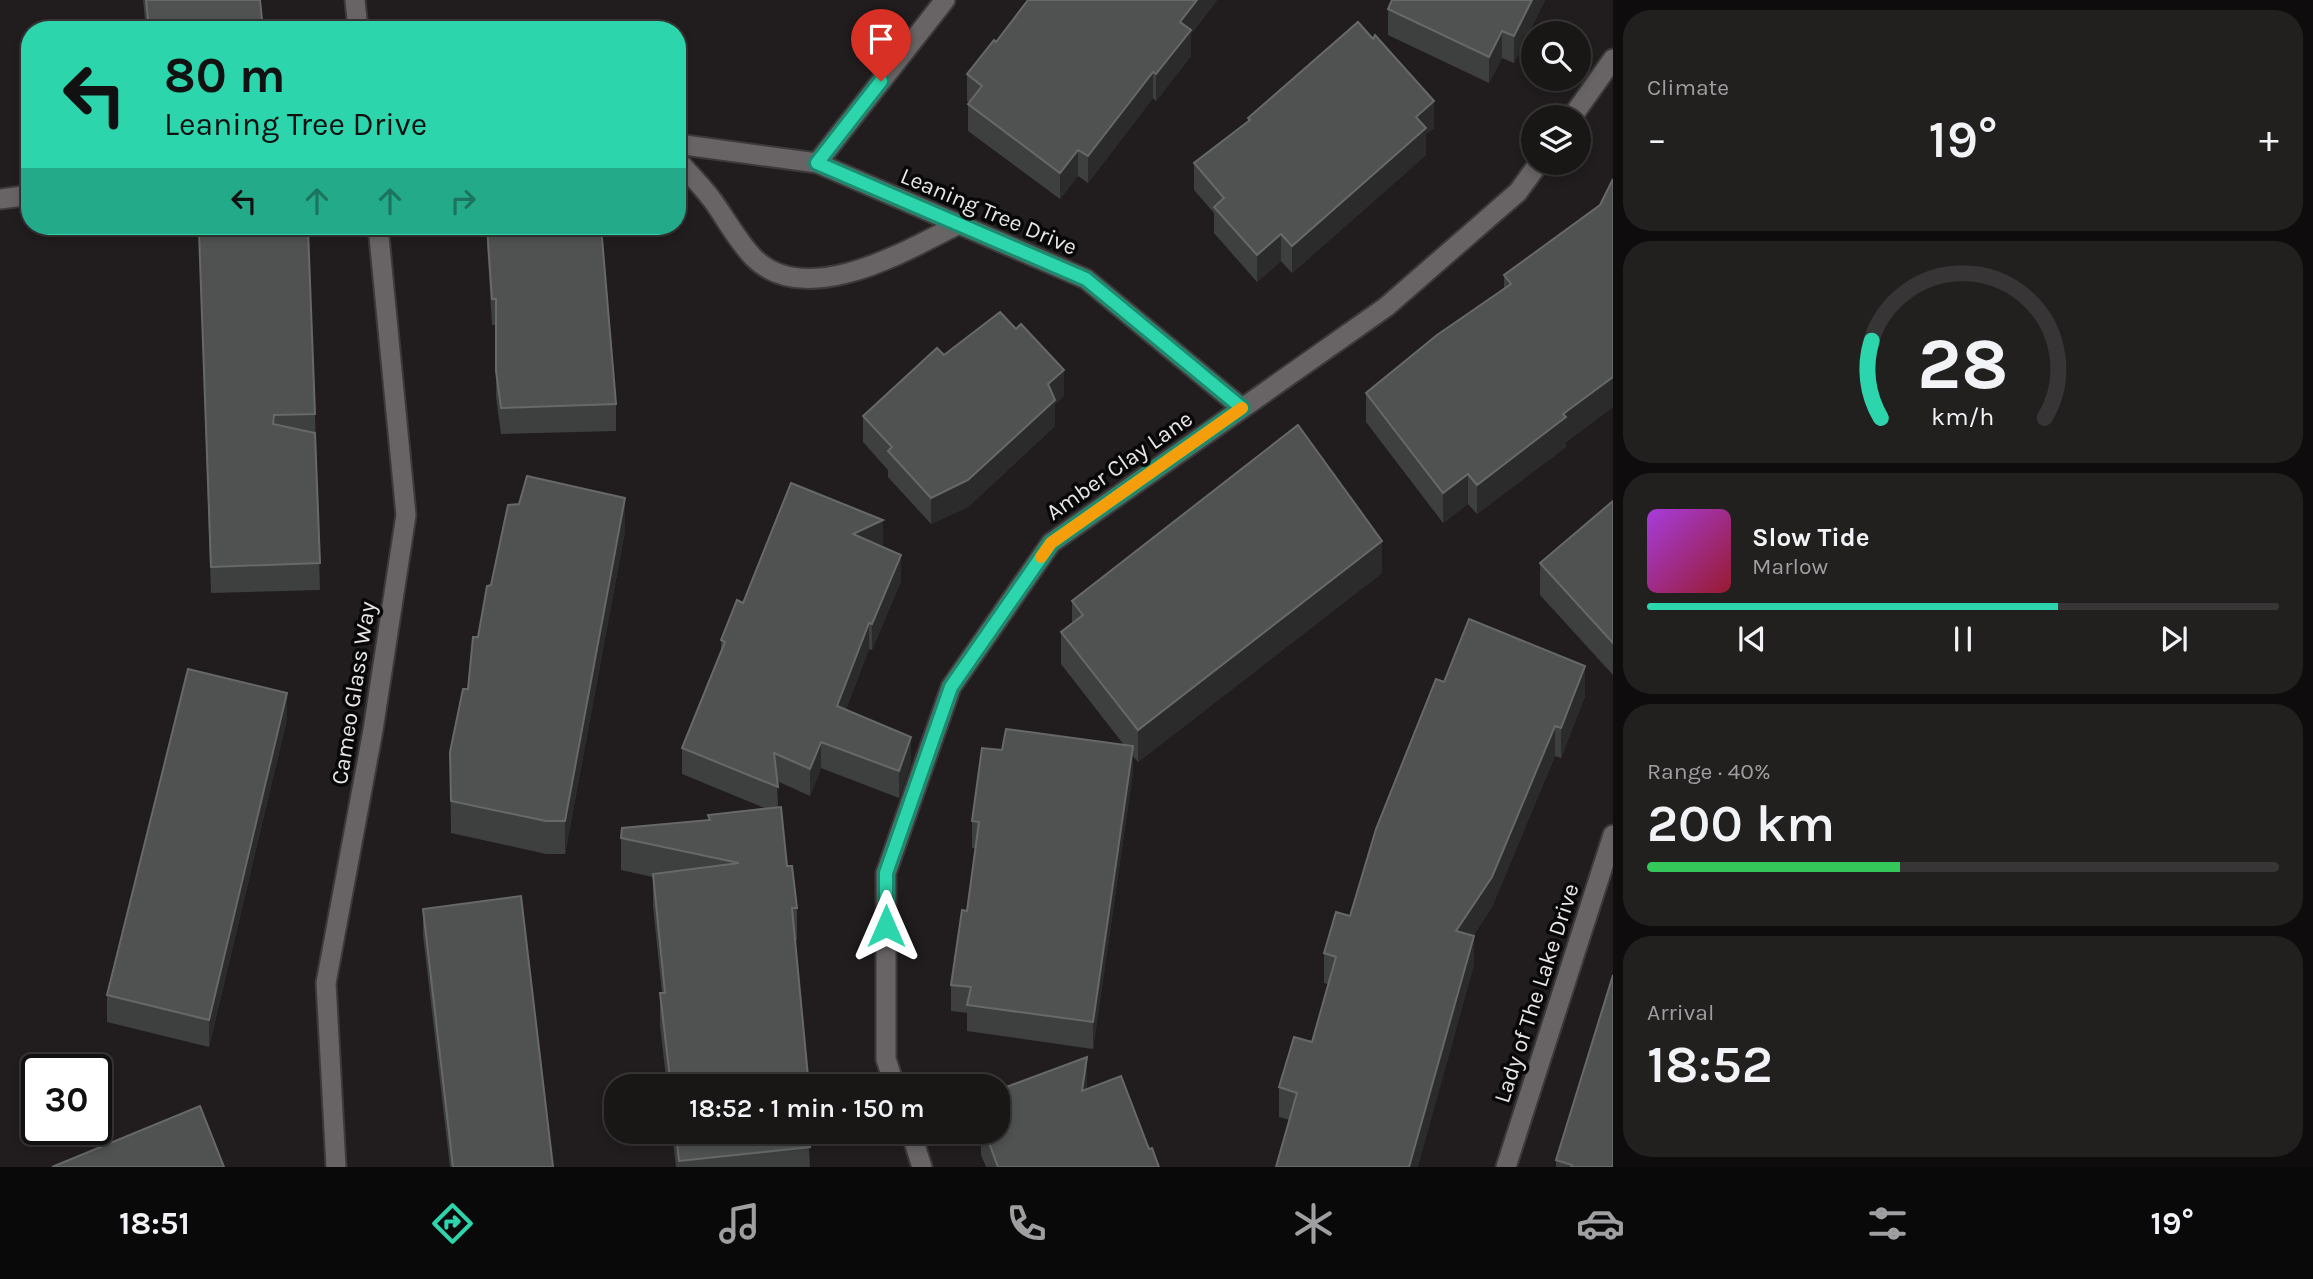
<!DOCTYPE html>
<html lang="en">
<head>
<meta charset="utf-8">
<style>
	body { margin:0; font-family:Karla,sans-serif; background:#221f1f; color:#f1f3f6; height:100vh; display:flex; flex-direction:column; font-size:26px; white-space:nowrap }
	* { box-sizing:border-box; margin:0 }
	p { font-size:23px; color:#9f9fa1 }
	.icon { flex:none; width:38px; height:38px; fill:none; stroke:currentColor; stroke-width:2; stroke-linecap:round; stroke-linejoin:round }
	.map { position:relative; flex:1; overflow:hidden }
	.details { display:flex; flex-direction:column; gap:10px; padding:10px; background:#0e0c0c; width:700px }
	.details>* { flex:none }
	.guide { position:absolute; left:21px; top:21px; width:665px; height:214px; border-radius:28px; box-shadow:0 4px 10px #0003,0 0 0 2px #373535; background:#2cd5ab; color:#111; overflow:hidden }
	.tools { position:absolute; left:1521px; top:21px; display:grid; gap:14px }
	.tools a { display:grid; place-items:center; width:70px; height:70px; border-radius:50%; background:#191616; box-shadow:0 4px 10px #0003,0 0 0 2px #373535; font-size:35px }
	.speed { position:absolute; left:21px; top:1054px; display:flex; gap:14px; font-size:35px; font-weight:700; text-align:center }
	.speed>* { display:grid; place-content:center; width:91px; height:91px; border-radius:50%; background:#191616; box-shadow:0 4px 10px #0003,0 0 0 2px #373535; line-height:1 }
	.speed .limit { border:4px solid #111; border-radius:10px; background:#fff; color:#111 }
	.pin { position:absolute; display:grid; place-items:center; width:60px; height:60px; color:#fff; margin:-72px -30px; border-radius:50% 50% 50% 0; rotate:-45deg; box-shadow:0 0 7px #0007 }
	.pin .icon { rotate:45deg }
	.me { position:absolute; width:77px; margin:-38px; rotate:0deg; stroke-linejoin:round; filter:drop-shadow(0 0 5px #0008) }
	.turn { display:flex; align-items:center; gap:24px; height:147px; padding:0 28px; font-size:32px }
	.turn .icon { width:91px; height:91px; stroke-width:2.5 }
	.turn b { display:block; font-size:49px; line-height:60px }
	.lanes { display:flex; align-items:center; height:66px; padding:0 28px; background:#0003; justify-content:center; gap:35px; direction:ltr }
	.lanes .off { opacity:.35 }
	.big { font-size:52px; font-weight:600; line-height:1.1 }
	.details .tile { flex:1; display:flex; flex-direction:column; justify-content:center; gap:10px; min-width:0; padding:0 24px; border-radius:28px; background:#221f1f }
	.details .dial { align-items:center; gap:0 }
	.dial svg { height:182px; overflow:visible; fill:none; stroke:#373535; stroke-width:7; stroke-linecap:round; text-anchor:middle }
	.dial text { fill:#f1f3f6; stroke:none }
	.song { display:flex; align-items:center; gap:21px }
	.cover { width:84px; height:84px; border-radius:10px; background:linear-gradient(135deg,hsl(280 70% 55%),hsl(350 70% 35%)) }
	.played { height:7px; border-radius:4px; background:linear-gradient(90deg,#2cd5ab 65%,#373535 65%) }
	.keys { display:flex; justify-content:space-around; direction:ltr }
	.heat { display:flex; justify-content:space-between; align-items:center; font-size:38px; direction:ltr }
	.charge { height:10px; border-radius:5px; background:linear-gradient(90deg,#34c759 40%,#373535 0) }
	.trip { position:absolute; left:604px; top:1074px; width:406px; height:70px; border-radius:28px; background:#191616; box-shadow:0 4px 10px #0003,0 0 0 2px #373535; font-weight:600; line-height:70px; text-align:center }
	.menu { display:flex; height:112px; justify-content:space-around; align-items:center; background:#0a0909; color:#9f9fa1 }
	.menu .icon { width:49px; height:49px }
	.menu .on { color:#2cd5ab }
	.menu b { font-size:32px; color:#f1f3f6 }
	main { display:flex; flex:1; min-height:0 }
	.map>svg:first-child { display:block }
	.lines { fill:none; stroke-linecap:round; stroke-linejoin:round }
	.service-casing { stroke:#3b3939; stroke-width:23 }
	.minor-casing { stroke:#3b3939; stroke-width:23 }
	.service { stroke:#686465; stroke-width:19 }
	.minor { stroke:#686465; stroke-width:19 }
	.wall { fill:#3d403f }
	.shaded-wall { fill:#2a2b2a }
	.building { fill:#4f5250; stroke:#676968; stroke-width:2 }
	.route-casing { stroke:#1d8a6f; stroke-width:18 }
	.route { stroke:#2cd5ab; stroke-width:12 }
	.slow { stroke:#f59e0b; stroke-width:12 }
	.labels { text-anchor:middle; stroke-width:7; stroke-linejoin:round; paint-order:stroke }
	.street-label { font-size:23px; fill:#e7e5e5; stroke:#090808 }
</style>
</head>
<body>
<main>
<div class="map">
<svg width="1613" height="1167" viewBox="0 0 1613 1167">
	<rect width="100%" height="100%" fill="#211d1e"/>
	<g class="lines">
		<!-- service casing -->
		<g class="service-casing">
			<path id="service" d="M677,160C689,173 702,186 713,201C726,219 737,240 753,257C805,310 904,252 957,225"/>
		</g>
		<!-- minor casing -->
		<g class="minor-casing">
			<g id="minor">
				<path d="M355,0L358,30"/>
				<path d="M1572,117L1613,59"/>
				<path d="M677,144L817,163L1086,279L1242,408"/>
				<path d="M817,163L945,0"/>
				<path d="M0,199L30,195"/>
				<path d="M895,1087L886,1059V873L951,687L1051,543L1386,307L1518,192L1539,163"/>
				<path d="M911,1132L922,1167"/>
				<path d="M336,1167L326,983L373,730L406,515L378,226"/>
				<path d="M1506,1167L1613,835"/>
			</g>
		</g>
		<!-- service -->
		<use href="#service" class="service"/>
		<!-- minor -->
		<use href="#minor" class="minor"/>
	</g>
	<!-- wall -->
	<g class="wall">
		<path d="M143,0H260L263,30H146Z"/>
		<path d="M1028,0H1217L1191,34V56L1156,101L1153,98L1088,183L1078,176L1060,199L968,131V104L969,102L967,101V74L996,42Z"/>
		<path d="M1545,0L1514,63L1502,58L1489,83L1388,35V9Z"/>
		<path d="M1248,118L1434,128L1426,134V155L1292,273L1281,261L1257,282L1214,233V213L1194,190V163L1248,122Z"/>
		<path d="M1613,179V407L1566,442V447L1477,514L1468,504L1443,523L1366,422V393L1504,289V275L1600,205Z"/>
		<path d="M487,226L616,404V431L501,434L496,397V325H492L487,244Z"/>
		<path d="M199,232L315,414L320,590L211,593Z"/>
		<path d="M944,355L1064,396L1055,404V426L968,507L931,524L888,477V470L863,442V416Z"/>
		<path d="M1613,501V675L1540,595V563Z"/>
		<path d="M625,531L565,854H546L451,833L450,752L468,689L491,585Z"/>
		<path d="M882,547L901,581L872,650L869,649L846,709L911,763L899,798L821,768L810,796L777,781L778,808L787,866L797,908V940H795L809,1087H667L660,1025V993H662L653,906V877L621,870V838L708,820V815L767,809L682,774V748L721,651V640L743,603Z"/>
		<path d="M1382,573L1138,762L1133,756V772L1093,1049L967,1031V1013L951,1011V985L967,911L975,848H972V821L1002,750L1124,745L1061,664V632L1072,623V601Z"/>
		<path d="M1444,682L1585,696L1561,758L1555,756L1492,907L1473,936L1474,966L1290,1120L1279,1117V1087L1312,1042L1328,984L1324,983V953L1350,916Z"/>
		<path d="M287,719L209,1047L107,1022V995Z"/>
		<path d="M423,909L553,1167H450L423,935Z"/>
		<path d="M1087,1090L1149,1149L1159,1167H986L981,1155V1132H998Z"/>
		<path d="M672,1132H808L810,1167H676Z"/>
		<path d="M1556,1160L1613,1167H1556Z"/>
	</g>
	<!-- shaded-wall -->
	<g class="shaded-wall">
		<path d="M1197,0H1217L1191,34V56L1156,101V74L1180,22Z"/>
		<path d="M1532,0H1545L1514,63V36Z"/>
		<path d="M1502,31V58L1489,83V57Z"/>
		<path d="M1153,72V98L1088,183V156Z"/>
		<path d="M1434,101V128L1426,134V155L1292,273V246L1416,117Z"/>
		<path d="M1078,150V176L1060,199V173Z"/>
		<path d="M1281,234V261L1257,282V255Z"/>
		<path d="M1064,370V396L1055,404V426L968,507L931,524V498Z"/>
		<path d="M1613,377V407L1566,442V447L1477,514V485L1563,414Z"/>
		<path d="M1468,474V504L1443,523V493Z"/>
		<path d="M625,498V531L565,854V821Z"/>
		<path d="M883,520V546L853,534Z"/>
		<path d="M1382,541V573L1138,762V730Z"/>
		<path d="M901,555V581L872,650V624Z"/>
		<path d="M869,623V649L837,732V706Z"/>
		<path d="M1585,666V696L1561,758V728Z"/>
		<path d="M287,693V719L209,1047V1020Z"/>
		<path d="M1555,726V756L1492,907L1456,961V931Z"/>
		<path d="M911,737V763L899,798V771Z"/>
		<path d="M821,742V768L810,796V769Z"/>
		<path d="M1133,746V772L1093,1049V1022Z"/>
		<path d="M1474,936V966L1418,1167H1409Z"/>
		<path d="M1087,1057V1089L1082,1091Z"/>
	</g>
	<!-- building -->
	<g class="building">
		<path d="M146,0H260L263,30H149Z"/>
		<path d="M1028,0H1197L1180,22L1191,30L1156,74L1153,72L1088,156L1078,150L1060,173L968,104L982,86L967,74L994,40L996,42Z"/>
		<path d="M1392,0H1532L1514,36L1502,31L1489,57L1388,9Z"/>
		<path d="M1358,22L1373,39L1375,35L1434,101L1416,117L1426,128L1292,246L1281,234L1257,255L1214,207L1224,198L1194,163L1250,120L1248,118Z"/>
		<path d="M1613,179V377L1563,414L1566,417L1477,485L1468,474L1443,493L1366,393L1437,335L1511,284L1504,275L1600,205Z"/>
		<path d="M487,226H601L616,404L501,408L496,371V299H492Z"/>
		<path d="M308,229L315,414L274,415L273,424L315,433L320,563L211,567L199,232Z"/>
		<path d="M1000,312L1016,329L1021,324L1064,370L1048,384L1055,400L968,480L931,498L888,451L892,447L863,416L937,348L944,355Z"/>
		<path d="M1298,425L1382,541L1138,730L1061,632L1083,615L1072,601Z"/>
		<path d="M527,476L625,498L565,821H546L451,801L450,752L463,689H468L473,637H478L487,586L491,585L508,505L519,504Z"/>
		<path d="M791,483L883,520L853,534L901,555L872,624L869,623L837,706L911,737L899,771L821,742L810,769L774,753L778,787L682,748L725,642L721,640L737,600L743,603Z"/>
		<path d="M1613,501V643L1540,563Z"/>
		<path d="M1469,619L1585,666L1561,728L1555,726L1492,877L1456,931L1474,936L1409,1167H1276L1297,1093L1279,1087L1294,1037L1312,1042L1336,957L1324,953L1336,912L1350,916L1376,829L1436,679L1444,682Z"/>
		<path d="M188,669L287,693L209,1020L107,995Z"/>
		<path d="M1006,729L1133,746L1093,1022L967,1005L971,987L951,985L962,910L967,911L979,822L972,821L982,748L1002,750Z"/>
		<path d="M781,807L787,866H792L797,908H792L809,1087H671L660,993H665L653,874L739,863L621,838L622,828L710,820L708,815Z"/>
		<path d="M521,896L553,1167H453L423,909Z"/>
		<path d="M1613,975V1167H1571L1572,1165L1556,1160Z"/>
		<path d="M1087,1057L1082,1091L1121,1076L1149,1149L1152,1148L1159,1167H998L985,1132H998V1090Z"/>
		<path d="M200,1106L224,1167H52Z"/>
		<path d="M676,1132H808L810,1147L679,1161Z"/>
	</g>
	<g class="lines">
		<!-- route casing -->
		<g class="route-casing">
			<path id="route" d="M881,81L817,163L1086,279L1242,408L1051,543L951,687L886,873V926"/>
		</g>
		<!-- route -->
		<use href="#route" class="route"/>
		<!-- slow -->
		<path class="slow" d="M1041,557L1051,543L1242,408"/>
	</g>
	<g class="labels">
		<!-- street labels -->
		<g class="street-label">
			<text transform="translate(989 211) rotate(23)" y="8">Leaning Tree Drive</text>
			<text transform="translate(1119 465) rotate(-35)" y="8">Amber Clay Lane</text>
			<text transform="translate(353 693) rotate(-81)" y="8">Cameo Glass Way</text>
			<text transform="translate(1536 993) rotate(-72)" y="8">Lady of The Lake Drive</text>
		</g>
	</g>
</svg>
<div class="tools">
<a><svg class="icon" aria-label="search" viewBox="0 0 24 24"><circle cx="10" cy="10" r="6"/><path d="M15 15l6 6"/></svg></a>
<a><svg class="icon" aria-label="layers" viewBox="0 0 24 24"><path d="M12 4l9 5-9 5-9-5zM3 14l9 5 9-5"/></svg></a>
</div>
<div class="speed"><div class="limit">30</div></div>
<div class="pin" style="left:881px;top:81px;background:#d93025"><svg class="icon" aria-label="arrive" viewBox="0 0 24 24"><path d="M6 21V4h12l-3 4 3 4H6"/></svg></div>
<svg class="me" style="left:886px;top:926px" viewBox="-20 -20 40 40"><path d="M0-17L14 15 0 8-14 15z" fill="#2cd5ab" stroke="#fff" stroke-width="4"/></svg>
<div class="trip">18:52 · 1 min · 150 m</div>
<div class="guide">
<div class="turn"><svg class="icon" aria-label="left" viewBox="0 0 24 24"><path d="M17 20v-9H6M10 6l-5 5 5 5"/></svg><div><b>80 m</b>Leaning Tree Drive</div></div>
<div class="lanes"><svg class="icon" aria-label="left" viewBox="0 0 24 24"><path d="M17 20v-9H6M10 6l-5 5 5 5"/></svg><svg class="icon off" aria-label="ahead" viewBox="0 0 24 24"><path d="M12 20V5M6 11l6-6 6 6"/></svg><svg class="icon off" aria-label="ahead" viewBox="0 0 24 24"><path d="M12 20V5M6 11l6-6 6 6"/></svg><svg class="icon off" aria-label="right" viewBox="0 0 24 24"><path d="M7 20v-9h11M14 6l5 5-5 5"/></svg></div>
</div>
</div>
<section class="details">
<div class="tile"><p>Climate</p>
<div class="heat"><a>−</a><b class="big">19°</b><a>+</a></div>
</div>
<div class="tile dial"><svg viewBox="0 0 100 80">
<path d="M14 69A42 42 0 1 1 86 69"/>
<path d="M14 69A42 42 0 0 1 10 35" stroke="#2cd5ab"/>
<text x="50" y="56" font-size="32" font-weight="700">28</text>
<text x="50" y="72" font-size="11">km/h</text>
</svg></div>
<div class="tile">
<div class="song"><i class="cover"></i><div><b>Slow Tide</b><p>Marlow</p></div></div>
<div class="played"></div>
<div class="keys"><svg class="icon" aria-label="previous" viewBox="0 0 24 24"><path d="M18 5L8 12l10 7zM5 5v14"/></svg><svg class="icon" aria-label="pause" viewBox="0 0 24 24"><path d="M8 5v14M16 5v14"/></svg><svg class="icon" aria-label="next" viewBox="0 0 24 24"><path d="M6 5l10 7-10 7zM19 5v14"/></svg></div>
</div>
<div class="tile"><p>Range · 40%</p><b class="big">200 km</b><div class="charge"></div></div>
<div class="tile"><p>Arrival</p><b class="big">18:52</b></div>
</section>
</main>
<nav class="menu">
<b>18:51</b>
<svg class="icon on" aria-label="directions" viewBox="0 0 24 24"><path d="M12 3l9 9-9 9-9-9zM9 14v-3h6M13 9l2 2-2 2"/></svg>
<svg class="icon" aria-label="music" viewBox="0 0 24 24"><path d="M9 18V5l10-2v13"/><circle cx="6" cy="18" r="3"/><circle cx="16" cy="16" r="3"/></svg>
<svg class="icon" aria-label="phone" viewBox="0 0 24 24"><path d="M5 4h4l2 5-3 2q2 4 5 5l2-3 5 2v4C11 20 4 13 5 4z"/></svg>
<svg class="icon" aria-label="climate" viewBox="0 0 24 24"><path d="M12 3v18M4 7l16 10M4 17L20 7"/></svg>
<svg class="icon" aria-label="car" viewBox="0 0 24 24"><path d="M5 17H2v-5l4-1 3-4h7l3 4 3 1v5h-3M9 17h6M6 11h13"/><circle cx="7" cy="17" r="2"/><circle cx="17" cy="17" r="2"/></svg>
<svg class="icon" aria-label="filters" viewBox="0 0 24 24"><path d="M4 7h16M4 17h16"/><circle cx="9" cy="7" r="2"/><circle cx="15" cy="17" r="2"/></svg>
<b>19°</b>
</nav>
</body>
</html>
